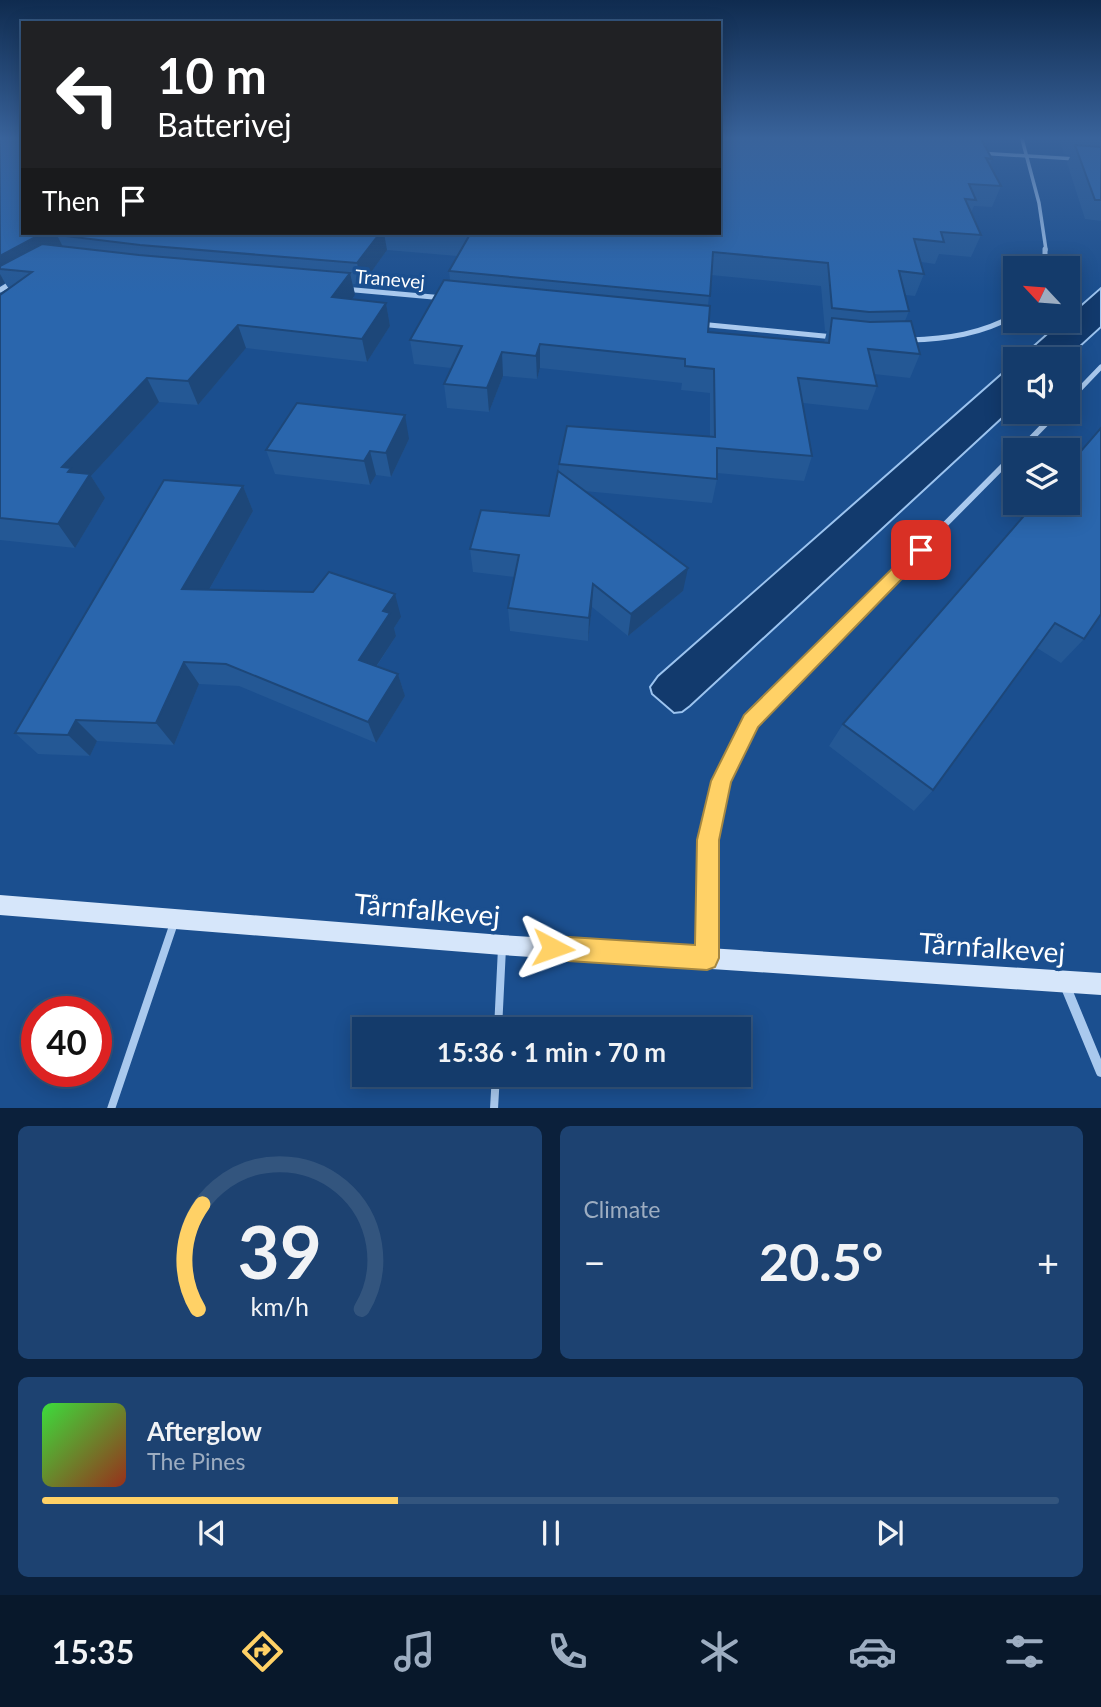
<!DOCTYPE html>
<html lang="en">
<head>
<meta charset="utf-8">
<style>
	body { margin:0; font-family:Lato,sans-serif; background:#1d4271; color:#f1f3f6; height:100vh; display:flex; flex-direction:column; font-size:26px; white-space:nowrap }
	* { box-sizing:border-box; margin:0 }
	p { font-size:23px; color:#9dadc1 }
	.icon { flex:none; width:38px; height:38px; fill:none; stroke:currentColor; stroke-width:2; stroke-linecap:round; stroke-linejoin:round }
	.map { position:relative; height:1108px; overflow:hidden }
	.drawer { display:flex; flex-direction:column; gap:18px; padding:18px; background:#0b203b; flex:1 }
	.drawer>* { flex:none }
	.guide { position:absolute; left:21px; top:21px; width:700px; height:214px; border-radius:0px; box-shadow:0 4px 18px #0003,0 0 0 2px #33557e; background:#202124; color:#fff; overflow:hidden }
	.needle { width:46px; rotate:296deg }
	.buttons { position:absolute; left:1003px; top:256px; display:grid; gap:14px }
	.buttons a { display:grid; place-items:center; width:77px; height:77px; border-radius:0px; background:#143b6b; box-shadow:0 4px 18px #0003,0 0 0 2px #33557e; font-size:35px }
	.speed { position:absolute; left:21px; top:996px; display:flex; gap:14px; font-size:35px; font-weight:700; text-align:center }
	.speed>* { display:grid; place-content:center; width:91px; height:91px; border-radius:50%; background:#143b6b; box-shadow:0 4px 18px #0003,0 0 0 2px #33557e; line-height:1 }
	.speed .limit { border:10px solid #d22; background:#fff; color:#111 }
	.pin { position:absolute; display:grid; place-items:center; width:60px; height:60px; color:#fff; margin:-30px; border-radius:14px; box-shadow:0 4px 10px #0006 }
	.me { position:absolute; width:77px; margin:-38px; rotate:94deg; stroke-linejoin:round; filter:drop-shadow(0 0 5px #0008) }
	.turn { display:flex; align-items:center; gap:24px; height:147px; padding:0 21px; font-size:32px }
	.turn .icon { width:91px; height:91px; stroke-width:2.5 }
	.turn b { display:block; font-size:49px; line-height:60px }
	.then { display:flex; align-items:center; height:66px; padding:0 21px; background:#0003; gap:14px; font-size:26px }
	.big { font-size:52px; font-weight:700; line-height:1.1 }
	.drawer .widget { flex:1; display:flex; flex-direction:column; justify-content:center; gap:10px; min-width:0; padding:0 24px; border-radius:10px; background:#1d4271 }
	.drawer .dial { align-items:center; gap:0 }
	.dial svg { height:182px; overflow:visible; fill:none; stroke:#33557e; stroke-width:7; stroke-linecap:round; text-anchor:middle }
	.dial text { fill:#f1f3f6; stroke:none }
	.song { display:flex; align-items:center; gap:21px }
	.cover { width:84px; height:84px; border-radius:10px; background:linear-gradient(135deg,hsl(120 70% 55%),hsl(10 70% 35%)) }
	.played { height:7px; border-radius:4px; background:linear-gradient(90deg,#ffd166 35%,#33557e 35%) }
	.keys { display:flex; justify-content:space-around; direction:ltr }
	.heat { display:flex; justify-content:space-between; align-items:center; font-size:38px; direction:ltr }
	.drawer .tiles { flex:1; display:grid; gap:18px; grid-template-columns:1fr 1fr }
	.widget:last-child { grid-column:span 2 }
	.trip { position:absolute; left:352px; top:1017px; width:399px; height:70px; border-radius:0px; background:#143b6b; box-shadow:0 4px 18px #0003,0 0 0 2px #33557e; font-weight:700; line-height:70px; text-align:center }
	.dock { display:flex; height:112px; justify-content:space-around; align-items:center; background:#08182b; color:#9dadc1 }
	.dock .icon { width:49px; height:49px }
	.dock .on { color:#ffd166 }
	.dock b { font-size:32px; color:#f1f3f6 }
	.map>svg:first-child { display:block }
	.water { fill:#123a6d; stroke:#9cc4f0; stroke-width:2 }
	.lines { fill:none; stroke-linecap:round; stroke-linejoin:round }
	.lane { stroke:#a9c9ee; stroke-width:8 }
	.street-far4 { stroke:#a9c9ee; stroke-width:3.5 }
	.street-far3 { stroke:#a9c9ee; stroke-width:5 }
	.street-far2 { stroke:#a9c9ee; stroke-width:6 }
	.street-far1 { stroke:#a9c9ee; stroke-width:8 }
	.street { stroke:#a9c9ee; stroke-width:10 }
	.secondary { fill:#d6e6fa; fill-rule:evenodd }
	.wall { fill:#245895; fill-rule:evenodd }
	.shaded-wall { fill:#1d4779 }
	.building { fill:#2a66ad; stroke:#1d4779; stroke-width:2 }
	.route { fill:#ffd166; stroke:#a68842; stroke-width:2 }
	.labels { text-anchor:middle; stroke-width:7; stroke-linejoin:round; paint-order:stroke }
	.far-street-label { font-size:19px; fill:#fff; stroke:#1b4f8f }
	.near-street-label { font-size:28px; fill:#fff; stroke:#1b4f8f }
</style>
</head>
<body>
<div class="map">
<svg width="1101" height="1109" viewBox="0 0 1101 1109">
	<rect width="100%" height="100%" fill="#1b4f8f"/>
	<!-- water -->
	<g class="water">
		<path d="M1101,288V327L1066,359H1019L1063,320H1068V317Z"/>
		<path d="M1015,362V406L690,706L682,712L674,713L652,694L650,687L658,676Z"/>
	</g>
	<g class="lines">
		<!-- lane -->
		<g class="lane">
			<path d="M498,1029L502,948"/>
			<path d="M111,1109L174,923"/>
			<path d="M494,1109L496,1074"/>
		</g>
		<!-- street-far4 -->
		<g class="street-far4">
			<path d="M1022,139L1039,203L1046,250"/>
			<path d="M979,153L1076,159"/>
		</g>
		<!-- street-far3 -->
		<g class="street-far3">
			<path d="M1045,268V249"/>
			<path d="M344,289L444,298"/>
			<path d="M0,290L13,282"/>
			<path d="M699,324L834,337"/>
			<path d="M909,340C947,339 982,334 1015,315"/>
			<path d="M1076,393L1101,367"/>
		</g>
		<!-- street-far2 -->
		<g class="street-far2">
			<path d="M1068,401L1078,391"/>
			<path d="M1020,450L1058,411"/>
			<path d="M895,575L1015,454"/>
		</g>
		<!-- street-far1 -->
		<path class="street-far1" d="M715,809L721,781L751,721L897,573"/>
		<!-- street -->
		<g class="street">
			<path d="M707,956L708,840L715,807"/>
			<path d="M1065,985L1101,1072"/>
		</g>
		<!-- secondary -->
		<path class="secondary" d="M0,895L502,935L1101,973V995L502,955L0,915Z"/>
	</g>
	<!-- wall -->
	<g class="wall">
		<path d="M0,139L23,233H719V139L992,159L990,164L1001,186L992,207L974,206L971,213L981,235L971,257L939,254L935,264L921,262L924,274L915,296L905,295L909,311L905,321L920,354L910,378L874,374L877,386L868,410L803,403L812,456L804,481L717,473V479L712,503L584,491L683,591L628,636L592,607L588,641L510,631L508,608L515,577L473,572L470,549L549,516L559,472V464L710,437V393L681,390L682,383L540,368L537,379L503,376L489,412L447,408L444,384L451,368L414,364L410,340L450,281L449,271L457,256L387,250L362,285L353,284L355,295L352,299L386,303L390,326L367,362L246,348L198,405L159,402L91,476L105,498L75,548L0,540V295L9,289L5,283L0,286ZM711,275L821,286L825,331H827L824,343L708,332V306Z"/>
		<path d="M1059,139H1101V221L1085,219L1067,163L1071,155L1064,154Z"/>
		<path d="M409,439L391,477L376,475L370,485L275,474L266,450Z"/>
		<path d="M243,486L253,511L209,590L401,617L394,628L396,636L377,666L398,674L405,696L376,743L239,686L199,684L174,745L97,741L90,756L38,754L15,733Z"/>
		<path d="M1036,502L1084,639L1061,663L1037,648L933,790L914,811L829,746L843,724Z"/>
	</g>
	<!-- shaded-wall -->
	<g class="shaded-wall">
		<path d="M43,233H92L57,235L64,249L0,269V256Z"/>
		<path d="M380,233H384L387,250L362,285L357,263Z"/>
		<path d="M350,273L355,295L337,320L332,297Z"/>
		<path d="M0,274L5,283L0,286Z"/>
		<path d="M386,303L390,326L367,362L362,339Z"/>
		<path d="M238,325L246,348L198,405L188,381Z"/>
		<path d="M540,344V368L537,379L536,356Z"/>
		<path d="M502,352L503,376L489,412L487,388Z"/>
		<path d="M147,378L159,402L91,476L105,498L75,548L58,524L62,467Z"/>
		<path d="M405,415L409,439L391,477L386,453Z"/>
		<path d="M370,451L376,475L370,485L364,461Z"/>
		<path d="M243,486L253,511L196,613L182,589Z"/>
		<path d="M688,568L683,591L628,636L631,614Z"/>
		<path d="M593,584L592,607L588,641L589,618Z"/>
		<path d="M395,594L401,617L394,628L396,636L366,682L359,660L383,611Z"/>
		<path d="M184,662L199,684L174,745L156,723Z"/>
		<path d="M398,674L405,696L376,743L368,722Z"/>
		<path d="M76,720L97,741L90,756L68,735Z"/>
	</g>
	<!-- building -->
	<g class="building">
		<path d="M0,139H23V233H43L0,256Z"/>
		<path d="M719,139H981L992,159L986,158L1001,186L969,184L976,200L965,199L981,235L941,232L944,242L914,239L924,274L899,271L909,311L869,312L832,308L828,263L713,252L710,296L449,271L469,236L433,233H719Z"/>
		<path d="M1075,145L1101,147V200H1095Z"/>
		<path d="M61,233H380L357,263L140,245L57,235Z"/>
		<path d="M42,244L139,255L350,273L332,297L386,303L362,339L238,325L188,381L147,378L62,467L71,468L68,472L90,474L58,524L0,518V295L32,272L0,269V266Z"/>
		<path d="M444,280L710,306L708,332L829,343L832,318L870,322L911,321L920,354L868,349L877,386L798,378L812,456L717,448V479L559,464L567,426L715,437L714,369L685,366V359L540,344L536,356L502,352L487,388L444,384L462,346L410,340Z"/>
		<path d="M297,403L405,415L386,453L370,451L364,461L266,450Z"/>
		<path d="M1101,428V614L1084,639L1055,623L933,790L843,724L1036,502H1068V466Z"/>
		<path d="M558,471L688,568L631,614L593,584L589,618L508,608L519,555L470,549L481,510L549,516Z"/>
		<path d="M164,480L243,486L182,589L313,592L329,572L395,594L383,611L390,613L359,660L398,674L368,722L226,664L184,662L156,723L76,720L68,735L15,733Z"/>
	</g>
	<!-- sky -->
	<linearGradient id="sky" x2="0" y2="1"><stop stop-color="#0f2b4f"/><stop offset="0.47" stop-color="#39639b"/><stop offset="1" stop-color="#39639b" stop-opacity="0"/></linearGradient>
	<rect width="1101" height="294" fill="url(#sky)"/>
	<!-- route -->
	<path class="route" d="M921,544L926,546L929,550L926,554L758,727L731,782L719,840V958L715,967L707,970L553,960L545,957L542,948L545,940L553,936L695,945L697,840L711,781L744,715L915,546Z"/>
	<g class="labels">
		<!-- far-street labels -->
		<g class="far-street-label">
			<text transform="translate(390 279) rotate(5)" y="7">Tranevej</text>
		</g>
		<!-- near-street labels -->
		<g class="near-street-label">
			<text transform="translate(427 910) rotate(5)" y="10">Tårnfalkevej</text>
			<text transform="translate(992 948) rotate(4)" y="10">Tårnfalkevej</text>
		</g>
	</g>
</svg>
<div class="buttons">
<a><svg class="needle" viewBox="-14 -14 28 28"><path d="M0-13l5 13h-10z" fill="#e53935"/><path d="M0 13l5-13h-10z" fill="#9dadc1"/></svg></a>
<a><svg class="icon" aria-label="sound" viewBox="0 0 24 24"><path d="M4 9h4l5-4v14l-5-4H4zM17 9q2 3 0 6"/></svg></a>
<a><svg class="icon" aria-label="layers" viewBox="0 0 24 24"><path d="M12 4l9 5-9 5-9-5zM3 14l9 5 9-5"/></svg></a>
</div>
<div class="speed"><div class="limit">40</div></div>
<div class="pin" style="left:921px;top:550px;background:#d93025"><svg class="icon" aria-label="arrive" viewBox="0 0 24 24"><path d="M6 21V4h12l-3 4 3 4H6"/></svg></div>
<svg class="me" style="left:553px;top:948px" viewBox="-20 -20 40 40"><path d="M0-17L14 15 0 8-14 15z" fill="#ffd166" stroke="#fff" stroke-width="4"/></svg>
<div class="trip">15:36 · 1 min · 70 m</div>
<div class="guide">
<div class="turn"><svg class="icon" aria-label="left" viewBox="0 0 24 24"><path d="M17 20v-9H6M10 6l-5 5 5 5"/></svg><div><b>10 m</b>Batterivej</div></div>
<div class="then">Then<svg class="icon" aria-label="arrive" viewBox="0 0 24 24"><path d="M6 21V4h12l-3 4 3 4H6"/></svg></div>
</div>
</div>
<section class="drawer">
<div class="tiles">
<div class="widget dial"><svg viewBox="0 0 100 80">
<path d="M14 69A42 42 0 1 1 86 69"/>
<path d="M14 69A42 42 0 0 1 16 23" stroke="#ffd166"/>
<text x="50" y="56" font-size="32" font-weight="700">39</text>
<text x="50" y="72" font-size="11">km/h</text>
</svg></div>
<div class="widget"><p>Climate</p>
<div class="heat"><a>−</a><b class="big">20.5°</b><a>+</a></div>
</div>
<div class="widget">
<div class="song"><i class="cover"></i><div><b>Afterglow</b><p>The Pines</p></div></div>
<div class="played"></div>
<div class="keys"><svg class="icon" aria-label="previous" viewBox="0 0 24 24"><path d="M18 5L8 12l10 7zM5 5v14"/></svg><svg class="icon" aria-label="pause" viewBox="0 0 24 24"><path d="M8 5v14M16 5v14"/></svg><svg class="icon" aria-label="next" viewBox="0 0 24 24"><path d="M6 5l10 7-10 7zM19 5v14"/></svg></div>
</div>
</div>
</section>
<nav class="dock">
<b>15:35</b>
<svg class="icon on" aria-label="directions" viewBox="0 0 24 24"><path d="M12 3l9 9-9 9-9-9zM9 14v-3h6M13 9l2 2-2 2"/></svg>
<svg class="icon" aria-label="music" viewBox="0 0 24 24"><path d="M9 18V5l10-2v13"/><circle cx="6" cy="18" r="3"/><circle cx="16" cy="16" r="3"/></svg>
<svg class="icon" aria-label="phone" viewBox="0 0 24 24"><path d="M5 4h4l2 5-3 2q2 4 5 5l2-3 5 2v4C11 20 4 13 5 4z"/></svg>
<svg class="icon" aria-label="climate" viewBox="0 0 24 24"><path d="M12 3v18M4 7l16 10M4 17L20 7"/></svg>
<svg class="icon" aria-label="car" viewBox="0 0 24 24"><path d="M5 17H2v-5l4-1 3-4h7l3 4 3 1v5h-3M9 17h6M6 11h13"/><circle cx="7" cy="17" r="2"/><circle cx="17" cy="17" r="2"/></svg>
<svg class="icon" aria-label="filters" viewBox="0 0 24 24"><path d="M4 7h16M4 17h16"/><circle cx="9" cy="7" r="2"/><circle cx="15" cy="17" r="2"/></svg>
</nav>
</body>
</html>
